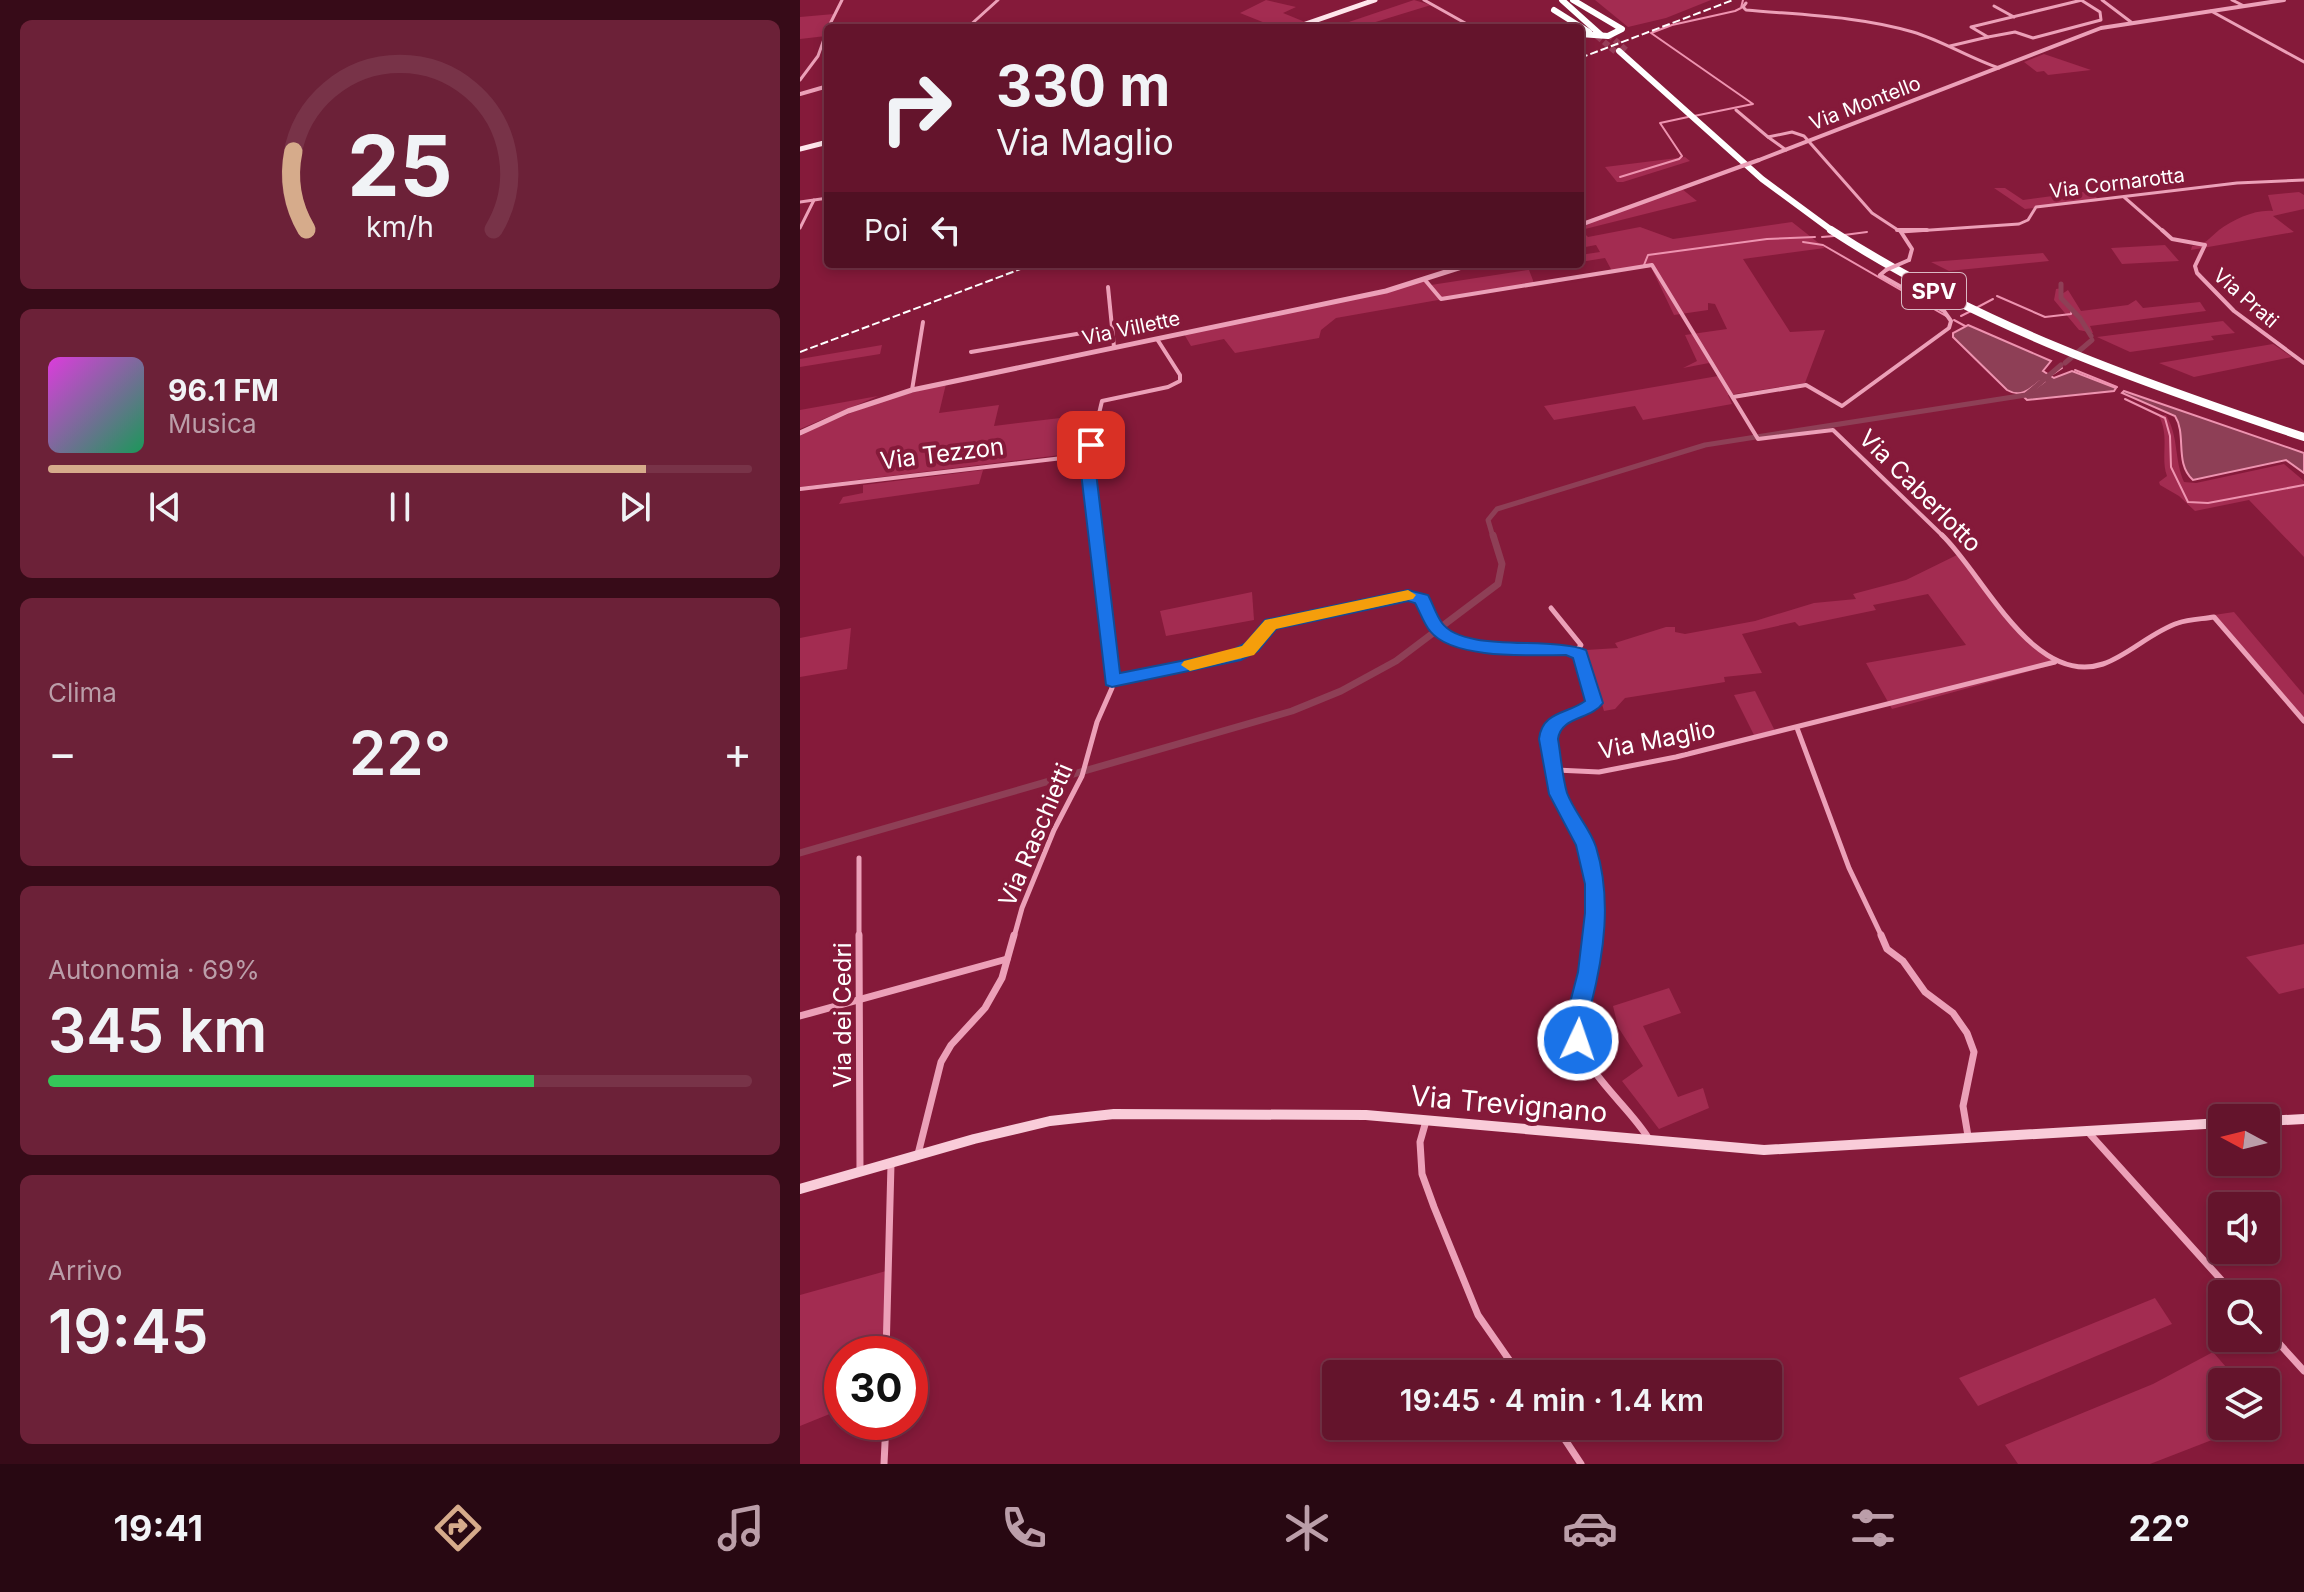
<!DOCTYPE html>
<html lang="it">
<head>
<meta charset="utf-8">
<style>
	body { margin:0; font-family:Inter,sans-serif; background:#6c2138; color:#f1f3f6; height:100vh; display:flex; flex-direction:column; font-size:30px; white-space:nowrap }
	* { box-sizing:border-box; margin:0 }
	p { font-size:26px; color:#bb9ea9 }
	.icon { flex:none; width:44px; height:44px; fill:none; stroke:currentColor; stroke-width:2; stroke-linecap:round; stroke-linejoin:round }
	.map { position:relative; flex:1; overflow:hidden }
	.panel { display:flex; flex-direction:column; gap:20px; padding:20px; background:#370b18; width:800px }
	.panel>* { flex:none }
	.hud { position:absolute; left:24px; top:24px; width:760px; height:244px; border-radius:8px; box-shadow:0 4px 12px #0003,0 0 0 2px #783348; background:#64142c; color:#f1f3f6; overflow:hidden }
	.needle { width:52px; rotate:277deg }
	.fabs { position:absolute; left:1408px; top:1104px; display:grid; gap:16px }
	.fabs a { display:grid; place-items:center; width:72px; height:72px; border-radius:8px; background:#64142c; box-shadow:0 4px 12px #0003,0 0 0 2px #783348; font-size:40px }
	.speed { position:absolute; left:24px; top:1336px; display:flex; gap:16px; font-size:40px; font-weight:700; text-align:center }
	.speed>* { display:grid; place-content:center; width:104px; height:104px; border-radius:50%; background:#64142c; box-shadow:0 4px 12px #0003,0 0 0 2px #783348; line-height:1 }
	.speed .limit { border:12px solid #d22; background:#fff; color:#111 }
	.pin { position:absolute; display:grid; place-items:center; width:68px; height:68px; color:#fff; margin:-34px; border-radius:16px; box-shadow:0 4px 12px #0006 }
	.me { position:absolute; width:88px; margin:-44px; rotate:3deg; stroke-linejoin:round; filter:drop-shadow(0 0 6px #0008) }
	.turn { display:flex; align-items:center; gap:28px; height:168px; padding:0 40px; font-size:36px }
	.turn .icon { width:104px; height:104px; stroke-width:2.5 }
	.turn b { display:block; font-size:56px; line-height:68px }
	.then { display:flex; align-items:center; height:76px; padding:0 40px; background:#0003; gap:16px; font-size:30px }
	.big { font-size:60px; font-weight:600; line-height:1.1 }
	.panel .widget { flex:1; display:flex; flex-direction:column; justify-content:center; gap:12px; min-width:0; padding:0 28px; border-radius:12px; background:#6c2138 }
	.panel .dial { align-items:center; gap:0 }
	.dial svg { height:208px; overflow:visible; fill:none; stroke:#783348; stroke-width:7; stroke-linecap:round; text-anchor:middle }
	.dial text { fill:#f1f3f6; stroke:none }
	.song { display:flex; align-items:center; gap:24px }
	.cover { width:96px; height:96px; border-radius:12px; background:linear-gradient(135deg,hsl(300 70% 55%),hsl(150 70% 35%)) }
	.played { height:8px; border-radius:4px; background:linear-gradient(90deg,#d6ab8b 85%,#783348 85%) }
	.keys { display:flex; justify-content:space-around; direction:ltr }
	.heat { display:flex; justify-content:space-between; align-items:center; font-size:44px; direction:ltr }
	.charge { height:12px; border-radius:6px; background:linear-gradient(90deg,#34c759 69%,#783348 0) }
	.trip { position:absolute; left:522px; top:1360px; width:460px; height:80px; border-radius:8px; background:#64142c; box-shadow:0 4px 12px #0003,0 0 0 2px #783348; font-weight:600; line-height:80px; text-align:center }
	.tab-bar { display:flex; height:128px; justify-content:space-around; align-items:center; background:#280812; color:#bb9ea9 }
	.tab-bar .icon { width:56px; height:56px }
	.tab-bar .active { color:#d6ab8b }
	.tab-bar b { font-size:36px; color:#f1f3f6 }
	main { display:flex; flex:1; min-height:0 }
	.map>svg:first-child { display:block }
	.green { fill:#a32c51 }
	.water { fill:#8e3f56; stroke:#ee93b0; stroke-width:2 }
	.lines { fill:none; stroke-linecap:round; stroke-linejoin:round }
	.stream { stroke:#ee93b0; stroke-width:2 }
	.canal-far1 { stroke:#8e3f56; stroke-width:5 }
	.canal { stroke:#8e3f56; stroke-width:7 }
	.motorway-tunnel { stroke:#973c58; stroke-width:6; stroke-dasharray:6 3; stroke-linecap:butt }
	.minor-far3 { stroke:#eca0b8; stroke-width:3 }
	.minor-far2 { stroke:#eca0b8; stroke-width:4 }
	.minor-far1 { stroke:#eca0b8; stroke-width:5 }
	.minor { stroke:#eca0b8; stroke-width:7 }
	.tertiary-far1 { stroke:#eca0b8; stroke-width:4 }
	.tertiary { stroke:#eca0b8; stroke-width:5 }
	.secondary { stroke:#f9ccd9; stroke-width:10 }
	.primary { stroke:#ffe5eb; stroke-width:5 }
	.motorway-far1 { stroke:#fff; stroke-width:6 }
	.motorway { stroke:#fff; stroke-width:8 }
	.rail { stroke:#fff; stroke-width:2; stroke-dasharray:8 3; stroke-linecap:butt }
	.minor-bridge { stroke:#eca0b8; stroke-width:4 }
	.tertiary-bridge { stroke:#eca0b8; stroke-width:4 }
	.route { fill:#1a73e8; stroke:#114b97; stroke-width:2 }
	.slow { fill:#f59e0b }
	.labels { text-anchor:middle; stroke-width:8; stroke-linejoin:round; paint-order:stroke }
	.far-street-label { font-size:20px; fill:#fff; stroke:#851a3a }
	.shield { fill:#851a3a; stroke:#dabac4; stroke-width:2 }
	.shield-label { font-size:22px; font-weight:bold; fill:#fff }
	.street-label { font-size:24px; fill:#fff; stroke:#851a3a }
	.near-street-label { font-size:28px; fill:#fff; stroke:#851a3a }
</style>
</head>
<body>
<main>
<section class="panel">
<div class="widget dial"><svg viewBox="0 0 100 80">
<path d="M14 69A42 42 0 1 1 86 69"/>
<path d="M14 69A42 42 0 0 1 9 39" stroke="#d6ab8b"/>
<text x="50" y="56" font-size="32" font-weight="700">25</text>
<text x="50" y="72" font-size="11">km/h</text>
</svg></div>
<div class="widget">
<div class="song"><i class="cover"></i><div><b>96.1 FM</b><p>Musica</p></div></div>
<div class="played"></div>
<div class="keys"><svg class="icon" aria-label="previous" viewBox="0 0 24 24"><path d="M18 5L8 12l10 7zM5 5v14"/></svg><svg class="icon" aria-label="pause" viewBox="0 0 24 24"><path d="M8 5v14M16 5v14"/></svg><svg class="icon" aria-label="next" viewBox="0 0 24 24"><path d="M6 5l10 7-10 7zM19 5v14"/></svg></div>
</div>
<div class="widget"><p>Clima</p>
<div class="heat"><a>−</a><b class="big">22°</b><a>+</a></div>
</div>
<div class="widget"><p>Autonomia · 69%</p><b class="big">345 km</b><div class="charge"></div></div>
<div class="widget"><p>Arrivo</p><b class="big">19:45</b></div>
</section>
<div class="map">
<svg width="1504" height="1464" viewBox="0 0 1504 1464">
	<rect width="100%" height="100%" fill="#851a3a"/>
	<!-- green -->
	<g class="green">
		<path d="M466,0L496,7L483,13L505,22L478,28L440,13Z"/>
		<path d="M614,0L631,5L556,28L540,25Z"/>
		<path d="M795,0H911L866,18L828,27Z"/>
		<path d="M34,14L26,36L0,39V17Z"/>
		<path d="M1244,54L1291,70L1248,75L1244,71L1237,72L1224,62Z"/>
		<path d="M885,157L890,161L823,182H817L805,167Z"/>
		<path d="M1194,188H1205L1223,200L1290,191L1300,201L1225,209Z"/>
		<path d="M882,189L897,201L781,230L788,237L840,227L873,239L992,222L1025,248L943,259L990,332L1025,330L1005,383L928,395L932,404L843,420L835,406L754,420L744,406L918,376L909,363L883,368L897,361L885,335L927,329L915,304L908,303V310L874,315L851,267L812,271L805,258L780,262V255L800,252L796,245L780,248V226Z"/>
		<path d="M1499,192L1504,195V209L1473,216L1494,232L1391,250L1392,246C1407,244 1408,239 1419,230C1434,219 1456,209 1473,211L1468,195Z"/>
		<path d="M1365,245L1379,261L1322,264L1311,248Z"/>
		<path d="M1243,253L1249,261L1149,271L1131,262Z"/>
		<path d="M725,264H766L729,270L734,283L536,318L521,330L519,338L435,353L424,339L391,346L384,334L628,280L631,285L728,270Z"/>
		<path d="M1262,288V294L1268,290L1281,311L1328,305L1336,300L1343,308L1400,302L1406,311L1290,326L1293,333L1279,330L1254,300L1256,289Z"/>
		<path d="M1423,321L1435,333L1411,336L1414,340L1330,352L1297,337Z"/>
		<path d="M1473,344L1492,357L1394,377L1359,363Z"/>
		<path d="M82,345L80,354L0,367V359Z"/>
		<path d="M146,384L139,413L199,405L194,426L294,414L285,452L0,487V436C47,412 95,395 146,384Z"/>
		<path d="M78,396L0,429V410Z"/>
		<path d="M1366,415C1379,437 1374,459 1384,482L1396,483L1484,464L1504,481V557L1449,500L1395,511L1379,496L1360,485L1359,482L1367,476C1360,457 1370,437 1359,416Z"/>
		<path d="M183,470L179,484L39,504L43,497L63,493V485Z"/>
		<path d="M1159,554L1210,623L1256,664L1092,709L1066,663L1166,645L1128,594L1073,605L1076,610L999,626L995,622L942,634L962,673L924,677L925,682L825,698L815,709L804,711L786,650L818,648L815,643L866,627H875V632L885,634L955,621L1014,603L1056,599L1053,594L1106,580Z"/>
		<path d="M452,592L454,620L366,636L360,611Z"/>
		<path d="M1434,612L1504,695V724L1414,615Z"/>
		<path d="M51,628L47,669L0,677V638Z"/>
		<path d="M955,691L975,731L954,735L934,695Z"/>
		<path d="M1504,944V988L1479,994L1446,957Z"/>
		<path d="M869,988L881,1013L843,1026L878,1097L903,1088L909,1108L859,1129L822,1081L843,1066L818,1027L813,1006Z"/>
		<path d="M86,1271L84,1354H42V1409L0,1426V1295Z"/>
		<path d="M1355,1298L1372,1324L1178,1406L1159,1378Z"/>
		<path d="M1413,1352L1439,1382H1422V1426H1448L1350,1464H1218L1205,1445L1353,1384Z"/>
	</g>
	<!-- water -->
	<g class="water">
		<path d="M1168,325L1251,361L1243,371L1254,378L1272,371L1316,388L1314,391L1227,400L1224,397L1244,382L1240,381C1229,390 1221,398 1207,390L1153,337V333Z"/>
		<path d="M1324,391L1504,453V473L1486,460L1393,480C1374,463 1387,435 1375,416L1322,393Z"/>
	</g>
	<g class="lines">
		<!-- stream -->
		<g class="stream">
			<path d="M894,116L953,104L851,33L872,25L935,11L941,8L943,0"/>
			<path d="M820,177L879,159L882,156L860,123L888,117"/>
			<path d="M1044,235L1067,232"/>
			<path d="M1022,237L1034,236"/>
			<path d="M1003,242L1023,245L1146,316"/>
			<path d="M844,265L848,255L967,239L1015,237"/>
			<path d="M1197,296L1245,317L1271,314L1272,310"/>
			<path d="M1176,308L1193,299"/>
			<path d="M1161,316L1171,311"/>
			<path d="M1154,320L1165,326"/>
			<path d="M1275,370L1317,387"/>
			<path d="M1253,374L1262,368"/>
			<path d="M1325,399L1365,418L1370,436L1371,467L1388,502L1408,503L1504,485"/>
		</g>
		<!-- canal-far1 -->
		<g class="canal-far1">
			<path d="M1261,284V298L1280,318L1291,336"/>
			<path d="M1265,363L1292,340"/>
			<path d="M693,537L688,520L697,509L905,445L1226,395L1261,365"/>
		</g>
		<!-- canal -->
		<path class="canal" d="M0,853L492,711L541,691L596,661L698,584L702,564L693,535"/>
		<!-- motorway-tunnel -->
		<g class="motorway-tunnel">
			<path d="M808,34L826,50"/>
			<path d="M797,36L816,52"/>
		</g>
		<!-- minor-far3 -->
		<g class="minor-far3">
			<path d="M624,0L674,28"/>
			<path d="M1302,0L1331,22"/>
			<path d="M1432,0L1444,6"/>
			<path d="M946,3L943,7L946,10C1002,15 1059,16 1113,32C1143,41 1169,58 1199,68"/>
			<path d="M1194,6L1214,17"/>
			<path d="M1411,11L1504,62"/>
			<path d="M28,28L42,0"/>
			<path d="M167,28L198,0"/>
			<path d="M343,28L354,25L394,28"/>
			<path d="M1188,37L1215,32L1233,38L1301,20L1300,12L1281,0"/>
			<path d="M1150,46L1188,37L1171,27L1282,0"/>
			<path d="M0,80L18,56L28,28"/>
			<path d="M936,110L968,137L992,132L1004,136L1072,213L1101,232L1219,224L1228,220L1236,207L1437,183L1504,180"/>
			<path d="M968,137L986,150"/>
			<path d="M1324,197L1364,232"/>
			<path d="M0,202L28,198"/>
			<path d="M0,228L14,200"/>
		</g>
		<!-- minor-far2 -->
		<g class="minor-far2">
			<path d="M1097,230H1127"/>
			<path d="M1362,230L1372,239L1405,245L1395,266L1397,273L1434,311L1504,363"/>
			<path d="M1101,232L1112,249L1109,260"/>
			<path d="M625,280L641,299L852,265L958,439L1033,430L1144,537"/>
			<path d="M308,287L314,347"/>
			<path d="M171,352L312,328"/>
			<path d="M112,390L123,322"/>
			<path d="M933,397L1006,385L1042,406L1149,328L1151,321L1144,311L1080,275L1086,270"/>
			<path d="M0,489L288,455"/>
			<path d="M295,537L287,464L302,401L368,387L380,381V375L357,339"/>
		</g>
		<!-- minor-far1 -->
		<g class="minor-far1">
			<path d="M1142,535C1183,574 1233,687 1303,664C1329,655 1351,632 1378,623C1389,619 1403,619 1414,617L1504,721"/>
			<path d="M751,608L781,645L776,652"/>
			<path d="M312,681L442,653L452,647L471,624L603,595C631,598 627,629 651,638C692,655 739,639 780,655L794,703C777,716 745,716 749,744C750,753 754,761 756,770L799,772L876,757L1255,662"/>
			<path d="M997,728L1049,868L1082,937"/>
			<path d="M756,770C759,807 773,813 786,844C797,874 797,907 793,937"/>
			<path d="M59,858V937"/>
			<path d="M214,937L222,908L254,830L282,776L297,722L312,688L295,535"/>
		</g>
		<!-- minor -->
		<g class="minor">
			<path d="M59,935L60,1172"/>
			<path d="M793,935C792,948 791,961 789,973C786,989 778,1005 776,1021C772,1065 830,1105 850,1141"/>
			<path d="M1081,935L1087,949L1103,961L1125,992L1153,1013L1167,1033L1174,1052L1163,1106L1168,1136"/>
			<path d="M0,1016L207,959"/>
			<path d="M626,1121L620,1142L622,1174L634,1207L678,1315L719,1374"/>
			<path d="M1288,1132L1434,1294"/>
			<path d="M118,1154L141,1062L151,1045L185,1008L202,978L214,935"/>
			<path d="M1466,1329L1504,1371"/>
			<path d="M86,1354L91,1164"/>
			<path d="M756,1426L781,1464"/>
			<path d="M84,1464L86,1422"/>
		</g>
		<!-- tertiary-far1 -->
		<g class="tertiary-far1">
			<path d="M0,94L28,86"/>
			<path d="M959,160L1301,28L1484,0"/>
			<path d="M780,225L942,166"/>
		</g>
		<!-- tertiary -->
		<path class="tertiary" d="M0,433L48,411L112,390L586,291L671,264"/>
		<!-- secondary -->
		<g class="secondary">
			<path d="M1466,1121L1504,1119"/>
			<path d="M0,1189L174,1139L250,1121L314,1114L566,1115L964,1150L1422,1123"/>
		</g>
		<!-- primary -->
		<g class="primary">
			<path d="M494,28L575,0"/>
			<path d="M0,149L28,142"/>
		</g>
		<!-- motorway-far1 -->
		<g class="motorway-far1">
			<path d="M762,0L801,35"/>
			<path d="M773,0L822,29L808,36L780,34"/>
			<path d="M754,10L789,32"/>
			<path d="M819,51L962,179L1034,232"/>
		</g>
		<!-- motorway -->
		<path class="motorway" d="M1031,230C1177,325 1340,382 1504,437"/>
		<!-- rail -->
		<g class="rail">
			<path d="M780,58L933,0"/>
			<path d="M0,352L234,264"/>
		</g>
		<!-- minor-bridge -->
		<path class="minor-bridge" d="M1086,270L1109,260"/>
		<!-- tertiary-bridge -->
		<path class="tertiary-bridge" d="M942,166L959,160"/>
	</g>
	<!-- route -->
	<path class="route" d="M291,441L299,445L295,464L320,673L431,651L446,643L465,620L608,590L628,595C633,604 636,615 642,623C664,653 751,636 786,650L803,703C791,720 761,716 758,739C761,756 762,776 767,793C774,812 790,828 796,847C812,899 804,954 791,1005C788,1019 792,1035 786,1047L778,1050L770,1047L765,1022L778,972L785,913V884L776,845L749,794L739,739C742,711 768,714 785,701L773,658L766,655C732,655 653,660 630,631C624,624 620,612 615,603L608,601L476,629L458,651L441,660L312,687L306,685L280,464L284,445Z"/>
	<!-- slow -->
	<path class="slow" d="M608,590L616,595L613,599L476,629L454,655L390,671L381,665L384,661L442,646L465,620Z"/>
	<g class="labels">
		<!-- far-street labels -->
		<g class="far-street-label">
			<text transform="translate(1065 103) rotate(-21)" y="7">Via Montello</text>
			<text transform="translate(1317 183) rotate(-7)" y="7">Via Cornarotta</text>
			<text transform="translate(1446 298) rotate(41)" y="7">Via Prati</text>
			<text transform="translate(331 328) rotate(-12)" y="7">Via Villette</text>
		</g>
		<!-- shield labels -->
		<rect class="shield" x="1102" y="273" width="64" height="36" rx="6"/>
		<g class="shield-label">
			<text x="1134" y="299">SPV</text>
		</g>
		<!-- street labels -->
		<g class="street-label">
			<text transform="translate(142 454) rotate(-7)" y="8">Via Tezzon</text>
			<text transform="translate(1120 491) rotate(45)" y="8">Via Caberlotto</text>
			<text transform="translate(857 740) rotate(-11)" y="8">Via Maglio</text>
			<text transform="translate(236 835) rotate(-67)" y="8">Via Raschietti</text>
			<text transform="translate(43 1015) rotate(-90)" y="8">Via dei Cedri</text>
		</g>
		<!-- near-street labels -->
		<g class="near-street-label">
			<text transform="translate(709 1104) rotate(5)" y="10">Via Trevignano</text>
		</g>
	</g>
</svg>
<div class="fabs">
<a><svg class="needle" viewBox="-14 -14 28 28"><path d="M0-13l5 13h-10z" fill="#e53935"/><path d="M0 13l5-13h-10z" fill="#bb9ea9"/></svg></a>
<a><svg class="icon" aria-label="sound" viewBox="0 0 24 24"><path d="M4 9h4l5-4v14l-5-4H4zM17 9q2 3 0 6"/></svg></a>
<a><svg class="icon" aria-label="search" viewBox="0 0 24 24"><circle cx="10" cy="10" r="6"/><path d="M15 15l6 6"/></svg></a>
<a><svg class="icon" aria-label="layers" viewBox="0 0 24 24"><path d="M12 4l9 5-9 5-9-5zM3 14l9 5 9-5"/></svg></a>
</div>
<div class="speed"><div class="limit">30</div></div>
<div class="pin" style="left:291px;top:445px;background:#d93025"><svg class="icon" aria-label="arrive" viewBox="0 0 24 24"><path d="M6 21V4h12l-3 4 3 4H6"/></svg></div>
<svg class="me" style="left:778px;top:1040px" viewBox="-20 -20 40 40"><circle r="17" fill="#1a73e8" stroke="#fff" stroke-width="3"/><path d="M0-11L8 9 0 5-8 9z" fill="#fff"/></svg>
<div class="trip">19:45 · 4 min · 1.4 km</div>
<div class="hud">
<div class="turn"><svg class="icon" aria-label="right" viewBox="0 0 24 24"><path d="M7 20v-9h11M14 6l5 5-5 5"/></svg><div><b>330 m</b>Via Maglio</div></div>
<div class="then">Poi<svg class="icon" aria-label="left" viewBox="0 0 24 24"><path d="M17 20v-9H6M10 6l-5 5 5 5"/></svg></div>
</div>
</div>
</main>
<nav class="tab-bar">
<b>19:41</b>
<svg class="icon active" aria-label="directions" viewBox="0 0 24 24"><path d="M12 3l9 9-9 9-9-9zM9 14v-3h6M13 9l2 2-2 2"/></svg>
<svg class="icon" aria-label="music" viewBox="0 0 24 24"><path d="M9 18V5l10-2v13"/><circle cx="6" cy="18" r="3"/><circle cx="16" cy="16" r="3"/></svg>
<svg class="icon" aria-label="phone" viewBox="0 0 24 24"><path d="M5 4h4l2 5-3 2q2 4 5 5l2-3 5 2v4C11 20 4 13 5 4z"/></svg>
<svg class="icon" aria-label="climate" viewBox="0 0 24 24"><path d="M12 3v18M4 7l16 10M4 17L20 7"/></svg>
<svg class="icon" aria-label="car" viewBox="0 0 24 24"><path d="M5 17H2v-5l4-1 3-4h7l3 4 3 1v5h-3M9 17h6M6 11h13"/><circle cx="7" cy="17" r="2"/><circle cx="17" cy="17" r="2"/></svg>
<svg class="icon" aria-label="filters" viewBox="0 0 24 24"><path d="M4 7h16M4 17h16"/><circle cx="9" cy="7" r="2"/><circle cx="15" cy="17" r="2"/></svg>
<b>22°</b>
</nav>
</body>
</html>
